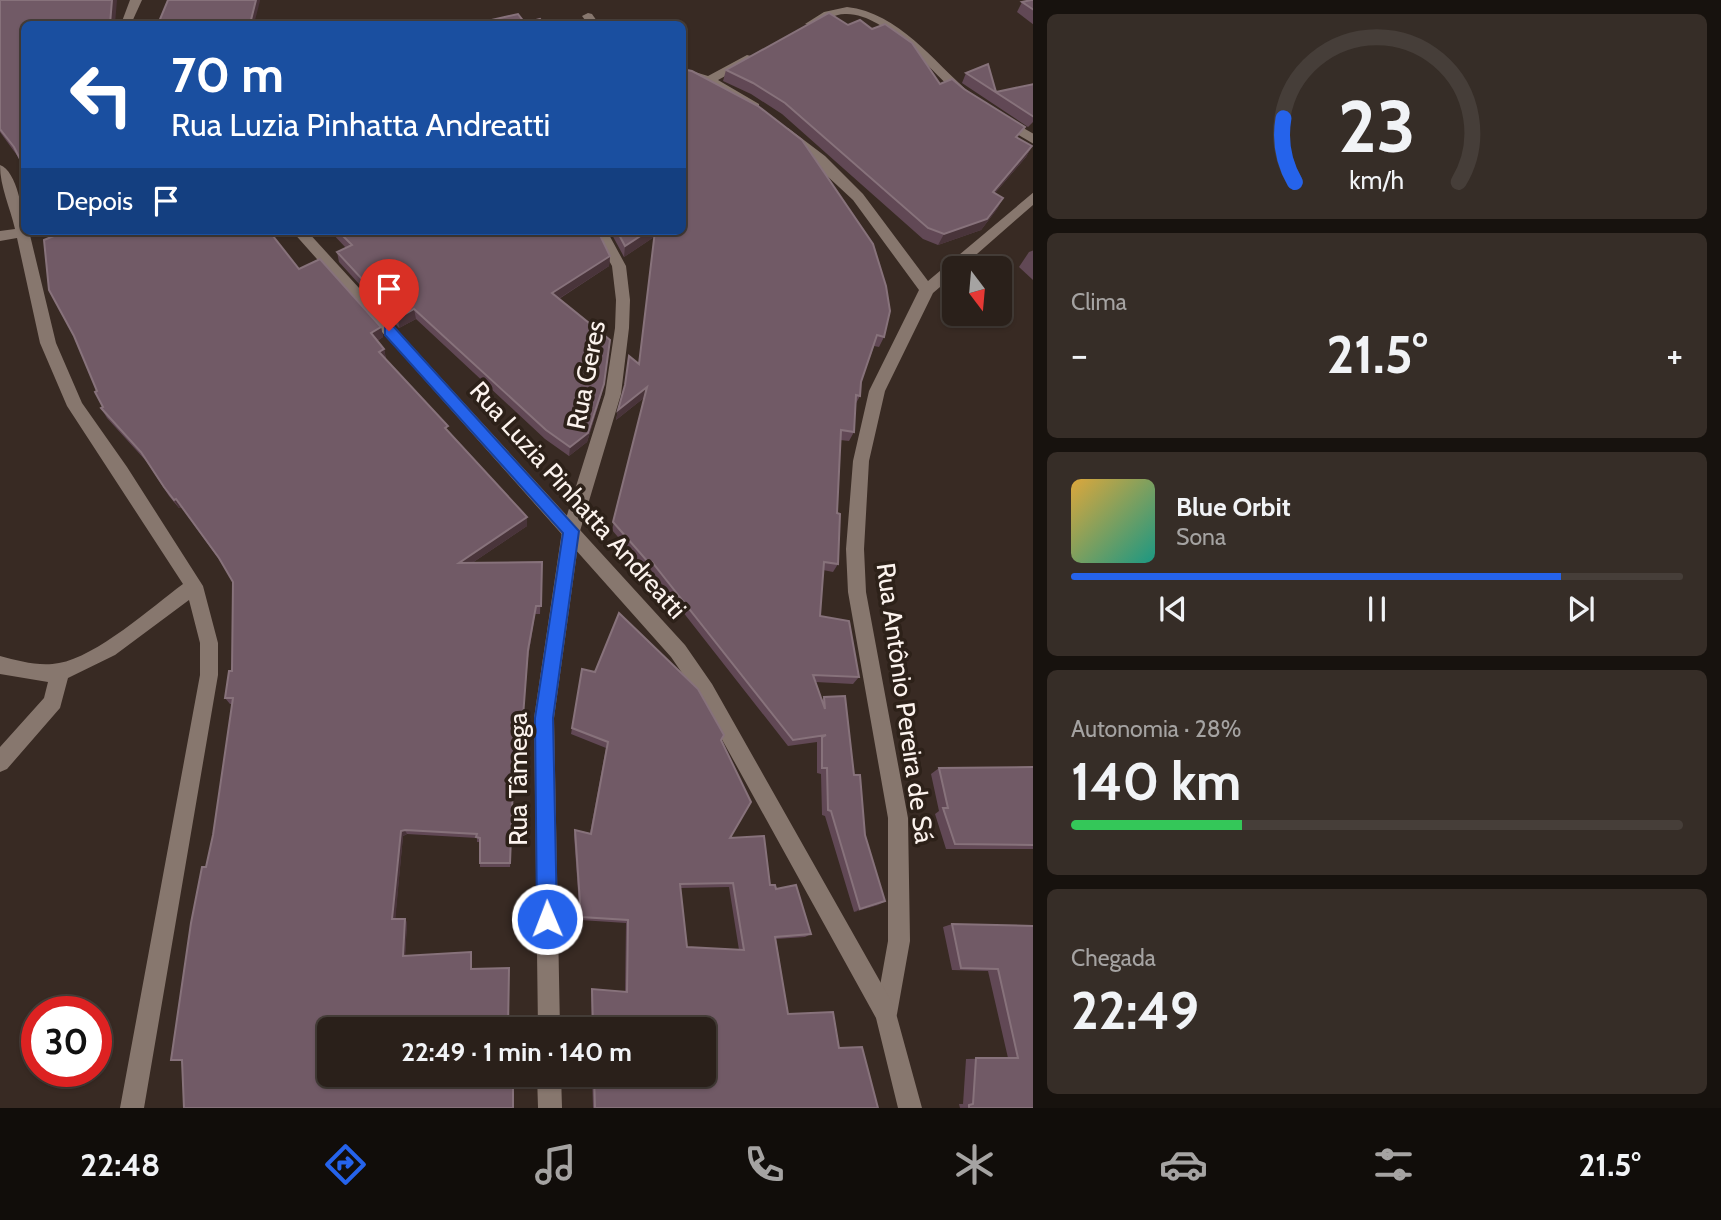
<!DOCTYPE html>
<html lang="pt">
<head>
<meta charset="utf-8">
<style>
	body { margin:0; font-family:Cabin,sans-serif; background:#362d27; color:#f1f3f6; height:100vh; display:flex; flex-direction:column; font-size:26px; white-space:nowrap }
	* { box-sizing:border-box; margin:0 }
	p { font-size:23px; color:#a5a3a2 }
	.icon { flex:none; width:38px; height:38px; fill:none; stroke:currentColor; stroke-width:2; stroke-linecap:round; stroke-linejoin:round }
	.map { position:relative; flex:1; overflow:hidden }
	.drawer { display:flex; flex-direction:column; gap:14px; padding:14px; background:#17120e; width:688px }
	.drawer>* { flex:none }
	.guide { position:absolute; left:21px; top:21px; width:665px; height:214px; border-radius:10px; box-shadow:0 2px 5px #0004,0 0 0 2px #463e39; background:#1a4fa0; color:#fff; overflow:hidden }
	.needle { width:46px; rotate:164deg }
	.fabs { position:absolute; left:942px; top:256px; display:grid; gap:14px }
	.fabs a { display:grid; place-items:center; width:70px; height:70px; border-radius:10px; background:#2a201a; box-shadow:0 2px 5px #0004,0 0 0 2px #463e39; font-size:35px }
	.speed { position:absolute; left:21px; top:996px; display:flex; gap:14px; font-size:35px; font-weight:700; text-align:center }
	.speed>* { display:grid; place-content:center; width:91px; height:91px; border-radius:50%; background:#2a201a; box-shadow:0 2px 5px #0004,0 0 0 2px #463e39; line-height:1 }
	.speed .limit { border:10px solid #d22; background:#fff; color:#111 }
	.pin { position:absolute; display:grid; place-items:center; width:60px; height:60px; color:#fff; margin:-72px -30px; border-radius:50% 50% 50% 0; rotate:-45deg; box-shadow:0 0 7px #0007 }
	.pin .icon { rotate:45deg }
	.me { position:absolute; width:77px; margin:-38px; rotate:359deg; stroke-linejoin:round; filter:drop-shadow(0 0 5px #0008) }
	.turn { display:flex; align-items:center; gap:24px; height:147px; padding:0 35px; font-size:32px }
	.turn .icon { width:91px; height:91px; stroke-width:2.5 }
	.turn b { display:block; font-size:49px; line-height:60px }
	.then { display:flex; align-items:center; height:66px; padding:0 35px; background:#0003; gap:14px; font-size:26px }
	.big { font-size:52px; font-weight:700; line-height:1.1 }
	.drawer .card { flex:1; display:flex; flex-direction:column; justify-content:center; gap:10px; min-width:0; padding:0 24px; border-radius:10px; background:#362d27 }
	.drawer .dial { align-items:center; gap:0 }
	.dial svg { height:182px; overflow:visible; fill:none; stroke:#463e39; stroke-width:7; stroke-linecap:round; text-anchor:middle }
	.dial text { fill:#f1f3f6; stroke:none }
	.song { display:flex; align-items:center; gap:21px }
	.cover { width:84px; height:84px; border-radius:10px; background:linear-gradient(135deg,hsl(40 70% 55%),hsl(170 70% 35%)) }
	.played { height:7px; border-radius:4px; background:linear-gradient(90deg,#2563eb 80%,#463e39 80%) }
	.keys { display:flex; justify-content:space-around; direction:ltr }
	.heat { display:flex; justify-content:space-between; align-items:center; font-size:38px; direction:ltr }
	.charge { height:10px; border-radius:5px; background:linear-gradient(90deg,#34c759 28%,#463e39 0) }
	.trip { position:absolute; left:317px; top:1017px; width:399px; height:70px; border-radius:10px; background:#2a201a; box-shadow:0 2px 5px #0004,0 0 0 2px #463e39; font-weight:700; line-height:70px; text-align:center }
	.dock { display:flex; height:112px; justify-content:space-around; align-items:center; background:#110d0a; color:#a5a3a2 }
	.dock .icon { width:49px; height:49px }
	.dock .selected { color:#2563eb }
	.dock b { font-size:32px; color:#f1f3f6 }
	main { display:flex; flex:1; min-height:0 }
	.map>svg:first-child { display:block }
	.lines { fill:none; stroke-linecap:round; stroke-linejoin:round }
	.street { fill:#87776e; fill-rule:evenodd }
	.secondary { fill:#87776e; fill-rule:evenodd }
	.wall { fill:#614855; fill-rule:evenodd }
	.shaded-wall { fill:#49343a }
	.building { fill:#715a66; stroke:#87727b; stroke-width:2; fill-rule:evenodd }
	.route { fill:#2563eb; stroke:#184099; stroke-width:2 }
	.labels { text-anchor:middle; stroke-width:7; stroke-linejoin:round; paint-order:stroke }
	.street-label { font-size:26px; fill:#fcf3ee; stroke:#2d2119 }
</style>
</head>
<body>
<main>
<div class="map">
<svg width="1034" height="1108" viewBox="0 0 1034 1108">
	<rect width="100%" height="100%" fill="#382a23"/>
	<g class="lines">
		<!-- street -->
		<g class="street">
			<path d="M847,7C899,13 933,61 970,93V99H962C934,74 885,12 845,14C834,14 824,21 815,26L805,24L824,12Z"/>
			<path d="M588,13L592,14L599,24H588L582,16Z"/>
			<path d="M747,55L751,56V62L718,80L759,104V110H751L705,83L682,76V68L708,76Z"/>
			<path d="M1004,117L1034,134V144L1000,124V118Z"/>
			<path d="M788,128L825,156L863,194L928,281L1034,192V204L961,268H954V275L933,293L885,391L869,461L864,549L866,592L908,818L910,941L897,1014L894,1022L886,1025L878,1022L875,1014L888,941V818L848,592L846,549L853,461L869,391L919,290L853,200L783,135L782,132Z"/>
			<path d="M0,165C17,171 24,214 24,231H29L56,343L82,403L127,467L203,586L218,643V675L144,1108H120L200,675V643L189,600L115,655L68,678L60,708L7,769L0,772V747L44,698L48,682L0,674V656C19,661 40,667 59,663C96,657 152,607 183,584L67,406L40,343L17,238L0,241V231L15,229C10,207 0,187 0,165Z"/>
			<path d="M593,231H607L626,266L630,300L629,328L621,394L580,531L554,718L560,1029H538L534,718L562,531L605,394L615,328L616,300L612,266Z"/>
			<path d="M537,1074H561L562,1108H538Z"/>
		</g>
		<!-- secondary -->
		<g class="secondary">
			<path d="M130,0H142L131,24H121Z"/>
			<path d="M292,231H307L685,645L712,684L894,1006L922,1108H898L876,1018L698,696L671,657Z"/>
		</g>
	</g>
	<!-- wall -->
	<g class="wall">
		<path d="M0,0L24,24L19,158L0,132Z"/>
		<path d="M1034,0V25L1017,12L1022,2Z"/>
		<path d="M726,70L940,84L1019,139L1032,146L1026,157L995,193L1003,198L997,209L981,230L938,245L923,239L782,114L751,94L723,81Z"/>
		<path d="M966,73L996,92L1034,84V121L1028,127L962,83Z"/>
		<path d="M330,231H598L610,256L609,266L559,299L602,393L587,442L569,456L545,439L416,319L399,328L339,262L337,252L346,248Z"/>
		<path d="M610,231H682L884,337L879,347L874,346L861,382L860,396L855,405L854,432L849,441L840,440L837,513L838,564L833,572L823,570L820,616L859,677L853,684L816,682L822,700L824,697L854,775L865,835L885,901L878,905L854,912L825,816L822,815L821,774L817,773V742L788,746L650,570H646L612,530L645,397L616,420L618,410L639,364L654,237L624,257Z"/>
		<path d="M1034,250V281L1019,267L1029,252Z"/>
		<path d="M299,269L381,327L383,337L377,341L384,349L386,359L449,432L527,526L472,563L542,562L540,614H535L528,658L522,730L526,729L524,765L514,764L510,867H480V842H477V838L407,834L403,836L395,919L407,922L405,956L472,955V969L508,1029L206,867L213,835L232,704H230L225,698L232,671L233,582L223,565L182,508H179L169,496L147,462L107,418L101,408L103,407L97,391Z"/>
		<path d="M582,669L721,740L730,838L770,885L776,889L811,934L805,937L776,939L788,1014L839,1048L878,1108H593L592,1074H704V1029H592L591,991L592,989L625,992L626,923L580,920L574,835L575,830L590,833L606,748L571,734ZM729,887L739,950L687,947L680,888Z"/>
		<path d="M1034,767V849H946L935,814L939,811L931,774L939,768Z"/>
		<path d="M952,924L1034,926V1108H960L959,1104H963L966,1059L1008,1058L988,971L952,970L943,927Z"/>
	</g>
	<!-- shaded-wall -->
	<g class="shaded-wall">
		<path d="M112,0H117L115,24H110Z"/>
		<path d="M256,0H260V1L254,24H250Z"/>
		<path d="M1032,146L1026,157L987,202L993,192Z"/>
		<path d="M1003,198L997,209L981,230L938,245L944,234Z"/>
		<path d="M648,231H655L654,237L624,257L625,246Z"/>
		<path d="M610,256L609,266L552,303V293Z"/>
		<path d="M414,309L416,319L399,328L398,318Z"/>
		<path d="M381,327L383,337L373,343L371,333Z"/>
		<path d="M610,340L602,393L587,442L569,456L570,447Z"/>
		<path d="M384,349L386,359L379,352Z"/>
		<path d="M647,387L645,397L616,420L618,410Z"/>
		<path d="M176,499L182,508H179L174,500Z"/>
		<path d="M527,517V526L460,571L459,563Z"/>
		<path d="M536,606L535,614L528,658V650Z"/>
		<path d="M405,830L407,834L403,836L395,923L392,919L401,831Z"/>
		<path d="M885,901L878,905L854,912L860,909Z"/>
		<path d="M405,919L407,922L405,958L403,956Z"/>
	</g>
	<!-- building -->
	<g class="building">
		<path d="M0,0H112L110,24H24V167L14,147L0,129Z"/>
		<path d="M168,0H256L250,24H158Z"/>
		<path d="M1034,0V10L1022,2L1031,0Z"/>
		<path d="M829,13L848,25L860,20L872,29L885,24L912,43L940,84L952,79L964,89L1025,127L1016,137L1032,146L993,192L1003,198L987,219L944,234L928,228L785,103L753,83L726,70Z"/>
		<path d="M518,14L525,23L540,19L543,23L548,21L551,24H474Z"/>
		<path d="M988,64L996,92L1034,84V117L966,73Z"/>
		<path d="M682,69L692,71L758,106L802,140L873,244L886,286L890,311L884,337L877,335L861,382L860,396L856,395L854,432L841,430L837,513L840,514L838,564L824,562L820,616L849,621L859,677L813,675L825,709L824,697L845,696L854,775H860L865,835L885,901L860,909L831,811L828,810L827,768H822V737L826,735L793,740L652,562H648L613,522L647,387L618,410L625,385L629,356L639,364L655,231H682Z"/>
		<path d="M66,231H269L299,269L320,259L381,327L371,333L384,349L379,352L448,426L445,428L527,517L459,563L542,562L541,606H536L528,650L522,730L526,729L525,759H514L510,863H480V838L476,837L477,834L405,830L401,831L392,919H405L403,956L471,952V969L509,968L508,1029H329V1074H513V1108H184L182,1060H171L191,923L202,867H206L213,835L233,698H225L229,671H232L233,582L219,558L176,499L174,500L164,487L141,452L101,408L103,407L95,392L97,391L74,336L49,290L44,240Z"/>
		<path d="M338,231H598L610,256L552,293L610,340L604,384L588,433L570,447L546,430L414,309L398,318L337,252L352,245Z"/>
		<path d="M617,231H648L625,246Z"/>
		<path d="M619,613L698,689L724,735L721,740L751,802L730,838L764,836L770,885H775L776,889L796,885L811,934L775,937L788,1014L833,1012L839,1048L862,1047L878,1108H595L594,1074H704V1029H593L592,989L627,992L628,920L581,917L575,830L591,834L608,742L572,728L582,669L595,672ZM733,883L744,950L687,947L680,884Z"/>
		<path d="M1034,767V845L955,844L943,808H948L939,768Z"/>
		<path d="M952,924L1034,926V1108H969V1105L973,1104L976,1058H1018L998,969L961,968Z"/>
	</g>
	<!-- route -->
	<path class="route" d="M389,326L394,327L579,531L553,718L557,919L554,926L547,929L540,926L537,919L535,718L563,533L385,335V327Z"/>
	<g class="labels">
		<!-- street labels -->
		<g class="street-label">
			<text transform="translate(586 375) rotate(-79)" y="9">Rua Geres</text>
			<text transform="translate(578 500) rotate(48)" y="9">Rua Luzia Pinhatta Andreatti</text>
			<text transform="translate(905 703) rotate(82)" y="9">Rua Antônio Pereira de Sá</text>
			<text transform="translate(518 779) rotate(-90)" y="9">Rua Tâmega</text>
		</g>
	</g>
</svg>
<div class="fabs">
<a><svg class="needle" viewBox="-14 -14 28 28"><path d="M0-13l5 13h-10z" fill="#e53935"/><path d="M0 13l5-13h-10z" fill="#a5a3a2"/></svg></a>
</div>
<div class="speed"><div class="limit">30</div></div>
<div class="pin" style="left:389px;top:331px;background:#d93025"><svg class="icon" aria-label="arrive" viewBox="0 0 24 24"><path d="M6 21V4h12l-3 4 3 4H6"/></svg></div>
<svg class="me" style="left:547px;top:919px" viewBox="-20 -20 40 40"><circle r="17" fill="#2563eb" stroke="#fff" stroke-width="3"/><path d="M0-11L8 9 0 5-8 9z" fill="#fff"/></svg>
<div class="trip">22:49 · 1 min · 140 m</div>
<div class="guide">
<div class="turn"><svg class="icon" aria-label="left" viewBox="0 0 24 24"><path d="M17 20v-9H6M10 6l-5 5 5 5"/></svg><div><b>70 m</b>Rua Luzia Pinhatta Andreatti</div></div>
<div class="then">Depois<svg class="icon" aria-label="arrive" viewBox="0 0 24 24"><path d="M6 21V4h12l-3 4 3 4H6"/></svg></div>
</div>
</div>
<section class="drawer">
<div class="card dial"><svg viewBox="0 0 100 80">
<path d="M14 69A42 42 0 1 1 86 69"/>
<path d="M14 69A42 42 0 0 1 9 41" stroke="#2563eb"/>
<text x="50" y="56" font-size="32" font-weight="700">23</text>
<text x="50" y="72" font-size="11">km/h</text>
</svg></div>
<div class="card"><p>Clima</p>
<div class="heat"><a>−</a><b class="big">21.5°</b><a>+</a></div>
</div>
<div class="card">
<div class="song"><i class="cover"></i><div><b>Blue Orbit</b><p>Sona</p></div></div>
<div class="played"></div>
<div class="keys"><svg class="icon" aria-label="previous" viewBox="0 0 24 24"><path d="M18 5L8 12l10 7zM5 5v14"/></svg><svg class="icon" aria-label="pause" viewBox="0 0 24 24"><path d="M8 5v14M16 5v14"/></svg><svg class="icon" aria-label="next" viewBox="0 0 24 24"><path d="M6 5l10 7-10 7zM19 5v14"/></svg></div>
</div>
<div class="card"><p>Autonomia · 28%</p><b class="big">140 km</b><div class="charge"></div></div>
<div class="card"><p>Chegada</p><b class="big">22:49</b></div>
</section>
</main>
<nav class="dock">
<b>22:48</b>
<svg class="icon selected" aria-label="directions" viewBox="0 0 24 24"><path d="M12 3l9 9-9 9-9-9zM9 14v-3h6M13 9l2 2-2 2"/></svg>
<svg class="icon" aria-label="music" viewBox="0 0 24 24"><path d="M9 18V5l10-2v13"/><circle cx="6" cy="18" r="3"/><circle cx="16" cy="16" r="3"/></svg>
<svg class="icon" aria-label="phone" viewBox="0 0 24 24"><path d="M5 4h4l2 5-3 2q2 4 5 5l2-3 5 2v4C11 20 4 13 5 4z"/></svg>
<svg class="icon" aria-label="climate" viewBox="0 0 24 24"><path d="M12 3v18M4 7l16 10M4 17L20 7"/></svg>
<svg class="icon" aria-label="car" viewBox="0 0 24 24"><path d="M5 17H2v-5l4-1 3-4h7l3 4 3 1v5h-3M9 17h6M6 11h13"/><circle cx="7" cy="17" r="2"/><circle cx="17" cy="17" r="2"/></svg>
<svg class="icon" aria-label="filters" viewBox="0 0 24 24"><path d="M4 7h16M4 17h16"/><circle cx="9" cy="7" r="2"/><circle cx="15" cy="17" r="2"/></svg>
<b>21.5°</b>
</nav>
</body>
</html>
